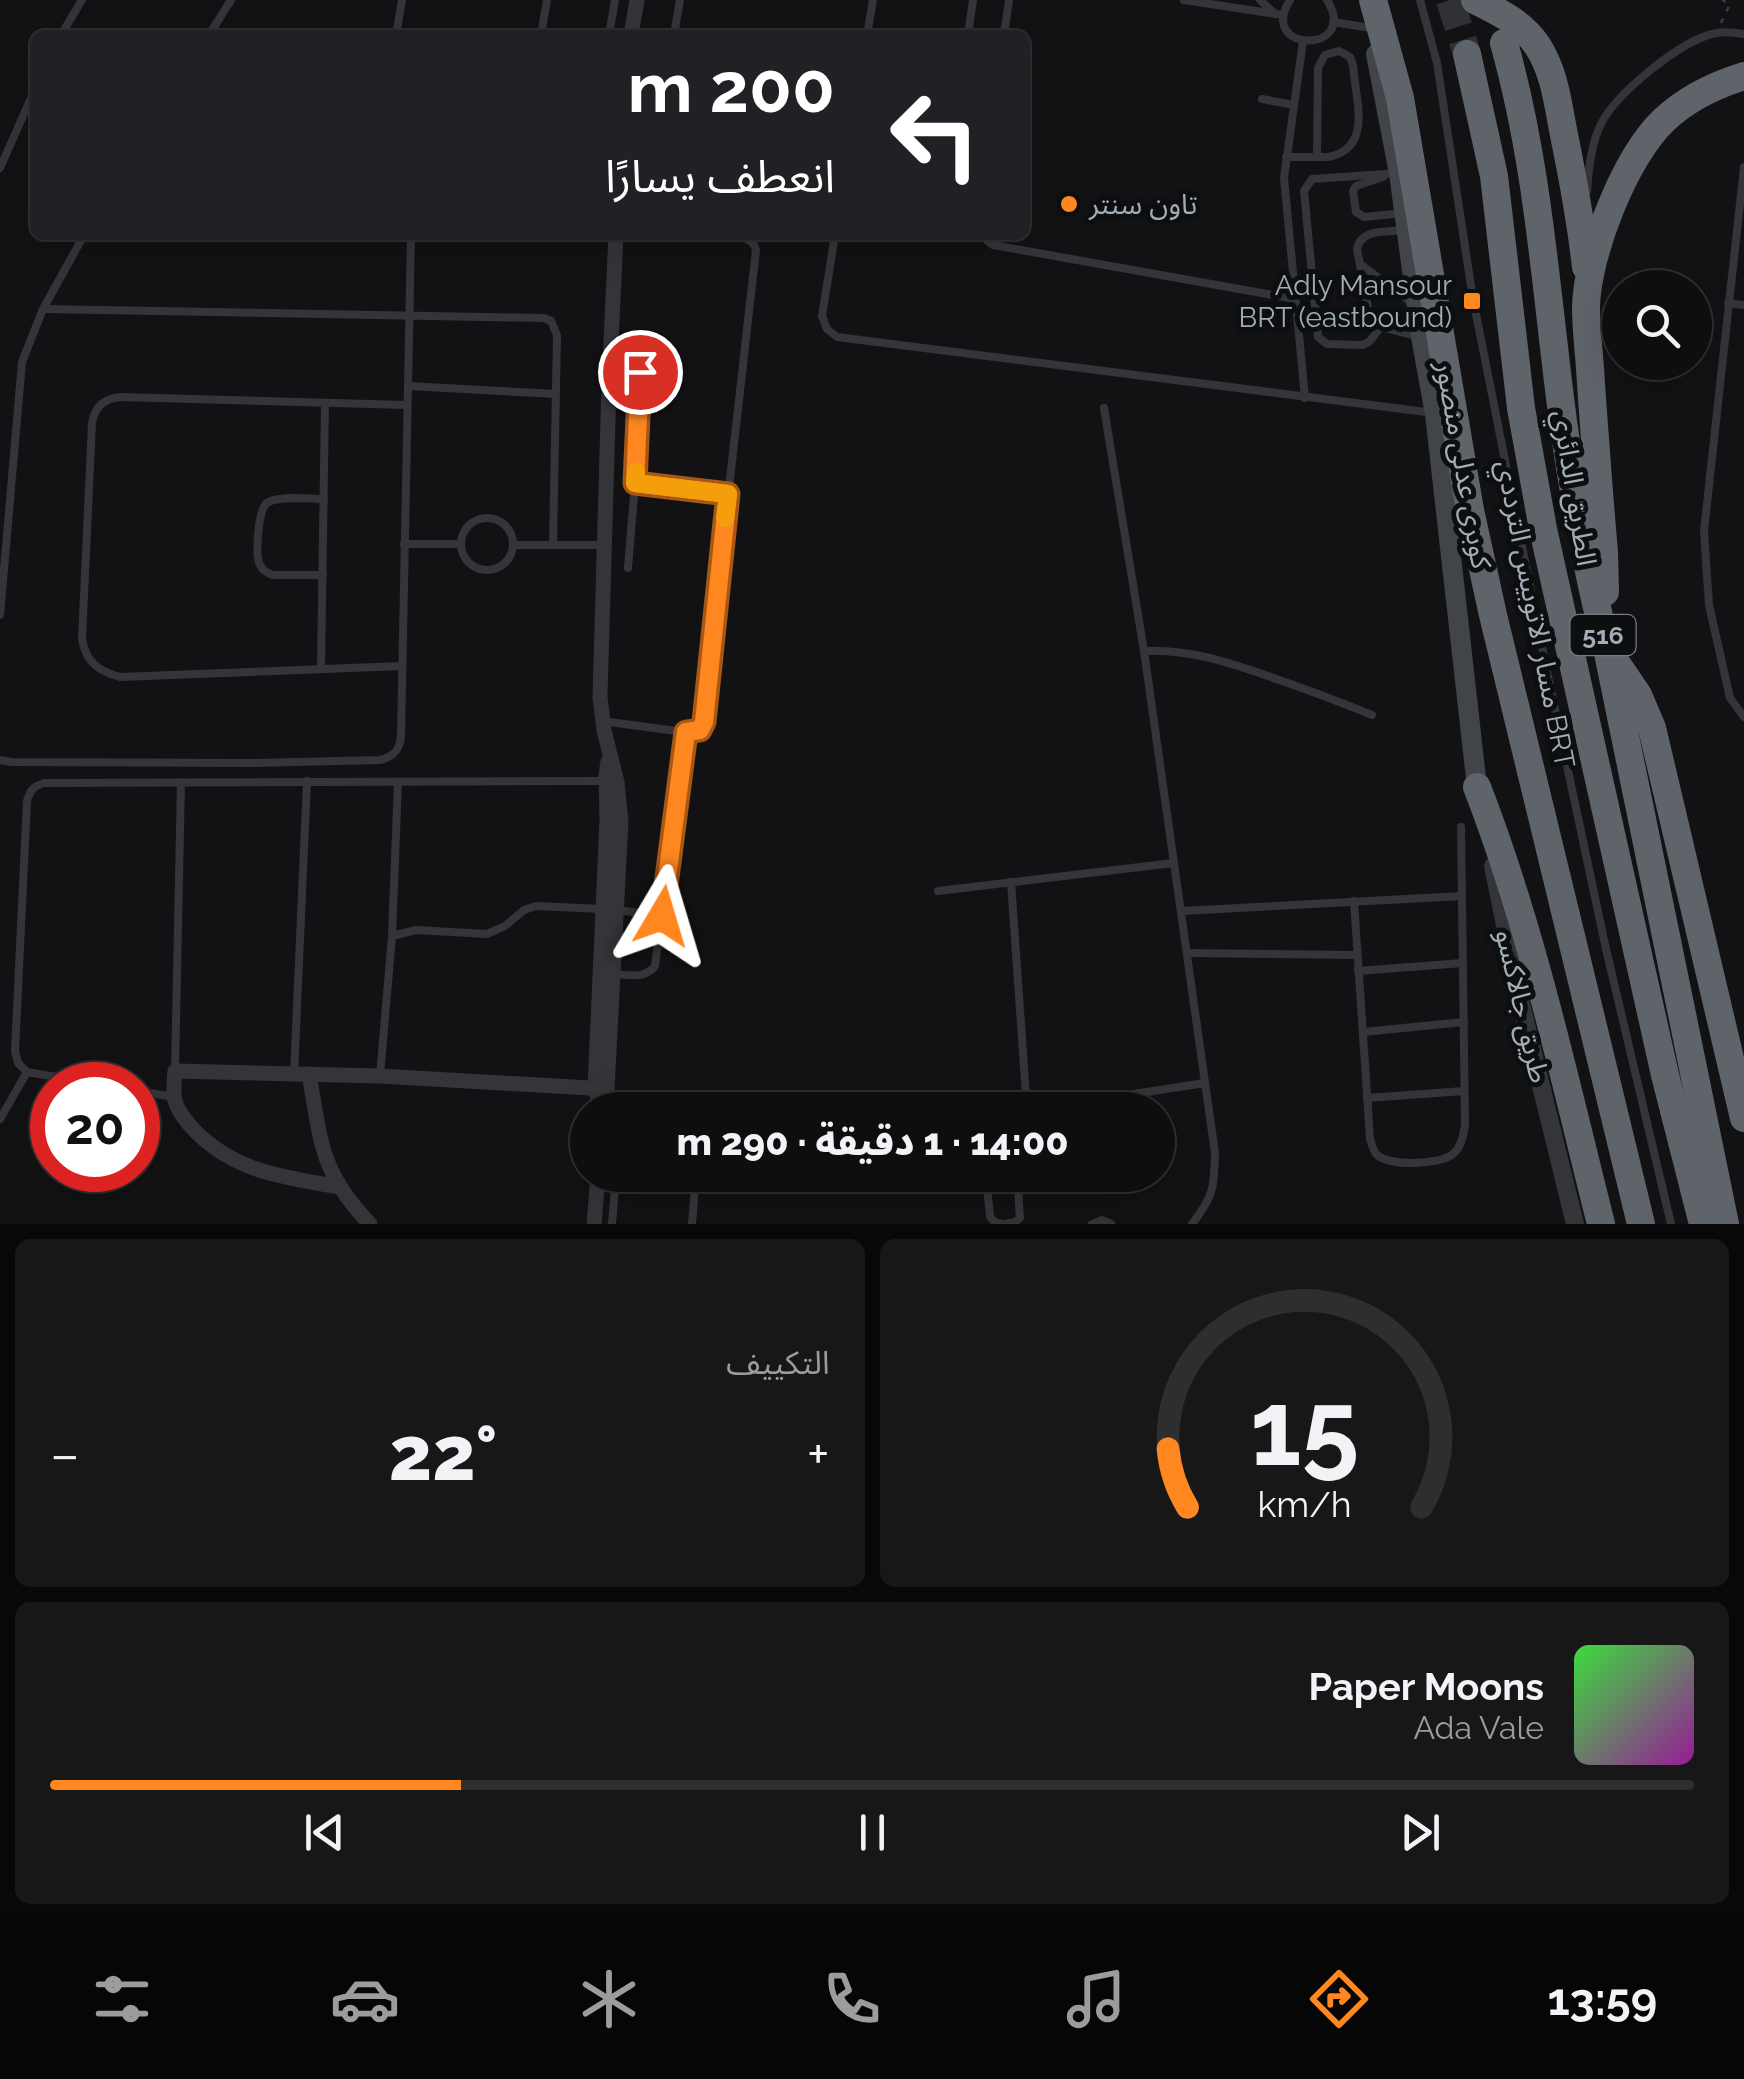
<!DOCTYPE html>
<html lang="ar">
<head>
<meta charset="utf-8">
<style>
	body { margin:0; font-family:Raleway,"Noto Sans Arabic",sans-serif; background:#171718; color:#f1f3f6; direction:rtl; height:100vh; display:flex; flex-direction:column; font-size:38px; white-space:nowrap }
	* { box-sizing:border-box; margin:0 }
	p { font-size:32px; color:#9b9c9e }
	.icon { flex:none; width:55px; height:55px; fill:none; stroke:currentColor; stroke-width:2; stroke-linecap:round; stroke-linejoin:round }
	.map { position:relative; height:1224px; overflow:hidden; direction:ltr }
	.panel { display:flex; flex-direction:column; gap:15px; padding:15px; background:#080808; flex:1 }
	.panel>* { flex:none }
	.hud { position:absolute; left:30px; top:30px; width:1000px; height:210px; border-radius:15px; box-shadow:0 10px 40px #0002,0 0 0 2px #2e2e2f; direction:rtl; background:#202124; color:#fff; overflow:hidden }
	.buttons { position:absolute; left:1602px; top:270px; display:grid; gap:20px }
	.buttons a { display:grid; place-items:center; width:110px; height:110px; border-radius:50%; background:#0e0e0f; box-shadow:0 10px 40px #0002,0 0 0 2px #2e2e2f; font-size:50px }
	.speed { position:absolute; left:30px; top:1062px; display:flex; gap:20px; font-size:50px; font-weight:700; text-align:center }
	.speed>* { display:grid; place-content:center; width:130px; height:130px; border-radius:50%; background:#0e0e0f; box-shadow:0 10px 40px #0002,0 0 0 2px #2e2e2f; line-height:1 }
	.speed .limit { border:15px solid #d22; background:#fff; color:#111 }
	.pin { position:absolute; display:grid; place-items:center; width:85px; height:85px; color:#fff; margin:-42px; border:5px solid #fff; border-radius:50%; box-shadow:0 2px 10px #0007 }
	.me { position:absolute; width:110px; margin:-55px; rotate:7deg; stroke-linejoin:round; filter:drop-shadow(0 0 8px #0008) }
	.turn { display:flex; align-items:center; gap:35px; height:210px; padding:0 30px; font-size:45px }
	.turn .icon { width:130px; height:130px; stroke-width:2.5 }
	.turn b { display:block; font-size:70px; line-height:85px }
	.big { font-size:75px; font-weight:800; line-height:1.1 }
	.panel .tile { flex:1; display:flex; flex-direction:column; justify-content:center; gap:15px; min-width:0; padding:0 35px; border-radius:15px; background:#171718 }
	.panel .dial { align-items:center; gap:0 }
	.dial svg { height:260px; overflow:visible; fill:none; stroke:#2e2e2f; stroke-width:7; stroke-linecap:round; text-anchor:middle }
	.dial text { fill:#f1f3f6; stroke:none }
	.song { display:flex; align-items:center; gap:30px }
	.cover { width:120px; height:120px; border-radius:15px; background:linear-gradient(135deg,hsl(120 70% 55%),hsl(300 70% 35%)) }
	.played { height:10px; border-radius:5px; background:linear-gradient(90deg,#ff871f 25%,#2e2e2f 25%) }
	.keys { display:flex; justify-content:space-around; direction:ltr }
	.heat { display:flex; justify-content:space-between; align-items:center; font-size:55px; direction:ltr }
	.panel .tiles { flex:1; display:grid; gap:15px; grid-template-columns:1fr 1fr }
	.tile:last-child { grid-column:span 2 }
	.trip { position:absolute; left:570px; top:1092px; width:605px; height:100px; border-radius:50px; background:#0e0e0f; box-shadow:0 10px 40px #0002,0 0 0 2px #2e2e2f; font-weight:800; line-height:100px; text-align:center; direction:rtl }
	.tabs { display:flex; height:160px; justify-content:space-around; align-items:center; background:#060606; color:#9b9c9e }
	.tabs .icon { width:70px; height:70px }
	.tabs .selected { color:#ff871f }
	.tabs b { font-size:45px; color:#f1f3f6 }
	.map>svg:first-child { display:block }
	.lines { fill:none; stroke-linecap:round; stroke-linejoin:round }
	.motorway-tunnel { stroke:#2f3134; stroke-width:28; stroke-dasharray:28 14; stroke-linecap:butt }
	.path { stroke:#393c40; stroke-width:2.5; stroke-dasharray:5 8; stroke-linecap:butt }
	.service { stroke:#333539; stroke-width:8 }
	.minor { stroke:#333539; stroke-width:15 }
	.tertiary { stroke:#333539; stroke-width:18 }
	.secondary { stroke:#414549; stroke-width:20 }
	.motorway { stroke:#5f646b; stroke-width:28 }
	.route-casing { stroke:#a65814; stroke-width:25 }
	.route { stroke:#ff871f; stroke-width:18 }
	.slow { stroke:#f59e0b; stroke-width:18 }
	.poi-dot { fill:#ff871f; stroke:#0d0e0f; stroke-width:4 }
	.labels { text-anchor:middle; stroke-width:10; stroke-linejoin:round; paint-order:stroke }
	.shield { fill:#0d0e0f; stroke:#757d84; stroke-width:2.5 }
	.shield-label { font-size:25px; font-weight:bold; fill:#a2acb6 }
	.poi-label { font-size:28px; fill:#a2acb6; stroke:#0d0e0f; text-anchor:start }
	.street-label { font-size:28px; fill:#a2acb6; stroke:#0d0e0f }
</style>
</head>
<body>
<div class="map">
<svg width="1744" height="1224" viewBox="0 0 1744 1224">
	<rect width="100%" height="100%" fill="#121214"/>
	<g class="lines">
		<!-- motorway-tunnel -->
		<path class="motorway-tunnel" d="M1450,0L1467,54"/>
		<!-- path -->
		<path class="path" d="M1721,23L1730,4L1722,0"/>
		<!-- service -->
		<g class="service">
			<path d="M1184,0L1283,15"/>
			<path d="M1260,0L1275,14"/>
			<path d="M1290,0C1256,54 1361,54 1327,0"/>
			<path d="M1420,0L1437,63L1473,299L1546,667L1606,949L1671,1224"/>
			<path d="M1333,22L1371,28"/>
			<path d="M61,35L82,0"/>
			<path d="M209,35L231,0"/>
			<path d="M396,35L402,0"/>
			<path d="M541,35L547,0"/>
			<path d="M609,35L615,0"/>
			<path d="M674,35L680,0"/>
			<path d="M867,35L873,0"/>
			<path d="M968,35L973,0"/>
			<path d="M1004,35L1009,0"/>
			<path d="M1303,41L1284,178L1305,398"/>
			<path d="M1262,99L1294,105"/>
			<path d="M1286,157H1328C1374,148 1355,99 1353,65L1350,57L1339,51L1325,55L1318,68L1317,157"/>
			<path d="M1744,167L1704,531L1709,605L1730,698L1744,717"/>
			<path d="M0,168L35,89"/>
			<path d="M1383,177L1356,186L1353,191L1356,212L1364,217L1404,213"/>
			<path d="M1587,191C1589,167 1591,143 1602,122C1618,92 1680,42 1712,34C1723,31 1733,32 1744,34"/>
			<path d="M1407,230C1389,232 1361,228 1357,249L1370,318L1381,327L1417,336"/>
			<path d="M835,235L822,316L827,329L837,337L1434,413"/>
			<path d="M980,235L993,245L1295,299"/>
			<path d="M1360,264L1412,303"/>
			<path d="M1728,303L1744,305"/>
			<path d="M43,309L544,318L551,321L557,335L553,545"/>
			<path d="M1381,327L1369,342L1362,345L1327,344L1318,337L1304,191L1312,179L1399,173"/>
			<path d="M408,386L556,394"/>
			<path d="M1104,408L1144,651L1215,1153C1214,1188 1214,1196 1192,1224"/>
			<path d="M635,483L728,494"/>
			<circle cx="487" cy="544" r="26"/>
			<path d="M404,544H461"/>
			<path d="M513,545H603"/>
			<path d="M628,568L635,483L642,336"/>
			<path d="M323,575H273C266,572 264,572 260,565C255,555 258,510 267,503C277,495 310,499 324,499"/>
			<path d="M0,615L22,362L43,309L84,235"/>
			<path d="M1144,651C1189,649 1227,662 1268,676C1303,688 1338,701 1372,715"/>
			<path d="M402,666L120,677C98,671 86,662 82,639L92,423C95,407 103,399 120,397L407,405"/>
			<path d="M321,669L325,403"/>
			<path d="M602,721L691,733L700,730L702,726L756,250C753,234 730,237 717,235"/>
			<path d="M0,760L11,762L252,763L380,760C393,757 400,750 401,736L411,235"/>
			<path d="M1011,882L1027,1110"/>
			<path d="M938,891L1174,863"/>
			<path d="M1354,901L1370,1139C1371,1142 1374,1152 1376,1154C1388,1167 1440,1165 1453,1154C1462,1146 1463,1135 1465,1125L1461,827"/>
			<path d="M617,910L662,916"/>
			<path d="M1181,911L1462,896"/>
			<path d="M392,936L416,930L487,934L505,926L524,910L536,906L603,909"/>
			<path d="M1187,953L1357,955"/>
			<path d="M1358,971L1463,963"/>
			<path d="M614,974C630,975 645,979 655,966L687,732"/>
			<path d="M1363,1032L1464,1022"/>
			<path d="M175,1071L181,782"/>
			<path d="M294,1075L307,781"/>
			<path d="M380,1076L392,936L398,782"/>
			<path d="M103,1085L27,1072L18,1063L15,1051L27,801C30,790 34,786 44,783L605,781"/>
			<path d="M138,1091L174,1097"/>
			<path d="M1367,1098L1464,1091"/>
			<path d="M1029,1110L1205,1083"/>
			<path d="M0,1119L27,1072"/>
			<path d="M986,1175L990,1217L995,1222L1002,1224"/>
			<path d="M597,1178L609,1180L615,1187L612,1224"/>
			<path d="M692,1224L696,1175"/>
			<path d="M1004,1224L1015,1222L1020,1218L1017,1175"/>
			<path d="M1092,1224L1102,1220L1111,1224"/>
		</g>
		<!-- minor -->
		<g class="minor">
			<path d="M631,35L637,0"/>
			<path d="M309,1074C321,1142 320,1172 370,1224"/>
			<path d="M598,1097L595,1089L607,819L606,775L608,761"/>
			<path d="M603,1110L607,1089L621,821L617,782L604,730L600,697L609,385L616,235"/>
			<path d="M339,1187C285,1177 238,1173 197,1133C188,1124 179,1114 175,1101C173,1092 174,1081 175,1071L380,1076L607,1089"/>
			<path d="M594,1224L598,1175"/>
		</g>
		<!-- tertiary -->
		<path class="tertiary" d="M1493,866L1521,1004L1575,1224"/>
		<!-- secondary -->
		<path class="secondary" d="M1376,54L1399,173L1421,337L1435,414L1477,787"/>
		<!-- motorway -->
		<g class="motorway">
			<path d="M1373,0L1400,98L1470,510L1493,615L1641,1224"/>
			<path d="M1475,0C1499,12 1521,22 1537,45C1555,72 1558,105 1564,135C1573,179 1581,222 1586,267"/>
			<path d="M1504,43C1539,167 1546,294 1563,421C1574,499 1588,576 1608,653L1725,1224"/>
			<path d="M1467,54L1494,176L1521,408L1543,529L1665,1075L1703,1224"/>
			<path d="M1605,592L1604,552C1599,496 1595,440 1591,384C1590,359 1586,333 1586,307C1587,254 1625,157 1664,120C1686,99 1715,85 1744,76"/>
			<path d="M1615,661L1638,695L1652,728L1744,1118"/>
			<path d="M1477,787C1532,929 1564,1077 1601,1224"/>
		</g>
	</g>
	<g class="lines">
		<!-- route casing -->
		<g class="route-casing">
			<path id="route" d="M640,372L635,483L728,494L704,722L700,730L686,732L662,916"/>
		</g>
		<!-- route -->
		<use href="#route" class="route"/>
		<!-- slow -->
		<path class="slow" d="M636,472L635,483L728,494L725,518"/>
	</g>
	<!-- markers -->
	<g class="poi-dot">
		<circle cx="1069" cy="204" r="10"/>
		<rect x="1462" y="291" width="20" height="20" rx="5"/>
	</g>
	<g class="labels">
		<!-- shield labels -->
		<rect class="shield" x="1570.5" y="615" width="65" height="40" rx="8"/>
		<g class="shield-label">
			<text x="1603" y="644">516</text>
		</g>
		<!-- poi labels -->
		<g class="poi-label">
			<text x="1089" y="214">تاون سنتر</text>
			<text x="1452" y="295" text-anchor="end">Adly Mansour<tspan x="1452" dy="32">BRT (eastbound)</tspan></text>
		</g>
		<!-- street labels -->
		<g class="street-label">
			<text transform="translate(1464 465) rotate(80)" y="10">كوبرى عدلى منصور</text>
			<text transform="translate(1575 488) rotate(81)" y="10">الطريق الدائري</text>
			<text transform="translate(1536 614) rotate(79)" y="10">مسار الاتوبيس الترددي BRT</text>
			<text transform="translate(1523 1006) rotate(77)" y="10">طريق جالاكسو</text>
		</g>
	</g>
</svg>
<div class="buttons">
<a><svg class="icon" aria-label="search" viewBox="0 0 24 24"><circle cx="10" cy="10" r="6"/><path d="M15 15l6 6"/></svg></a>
</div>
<div class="speed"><div class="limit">20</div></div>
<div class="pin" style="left:640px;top:372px;background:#d93025"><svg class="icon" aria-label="arrive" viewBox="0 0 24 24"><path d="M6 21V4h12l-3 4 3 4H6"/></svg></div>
<svg class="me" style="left:662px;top:916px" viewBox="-20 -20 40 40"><path d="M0-17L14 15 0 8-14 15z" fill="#ff871f" stroke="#fff" stroke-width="4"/></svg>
<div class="trip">14:00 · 1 دقيقة · 290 m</div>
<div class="hud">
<div class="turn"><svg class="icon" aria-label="left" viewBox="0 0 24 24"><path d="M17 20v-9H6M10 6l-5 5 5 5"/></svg><div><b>200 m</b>انعطف يسارًا</div></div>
</div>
</div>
<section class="panel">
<div class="tiles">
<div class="tile dial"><svg viewBox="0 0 100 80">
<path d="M14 69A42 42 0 1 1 86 69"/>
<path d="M14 69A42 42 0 0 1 8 51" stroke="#ff871f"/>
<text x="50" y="56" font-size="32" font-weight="700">15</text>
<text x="50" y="72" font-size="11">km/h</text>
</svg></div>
<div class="tile"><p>التكييف</p>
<div class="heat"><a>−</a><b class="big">22°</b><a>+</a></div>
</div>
<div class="tile">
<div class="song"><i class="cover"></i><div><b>Paper Moons</b><p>Ada Vale</p></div></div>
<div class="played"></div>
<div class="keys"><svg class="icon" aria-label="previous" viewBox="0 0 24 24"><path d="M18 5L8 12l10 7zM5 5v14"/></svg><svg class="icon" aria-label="pause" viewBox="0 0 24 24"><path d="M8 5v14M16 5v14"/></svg><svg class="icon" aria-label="next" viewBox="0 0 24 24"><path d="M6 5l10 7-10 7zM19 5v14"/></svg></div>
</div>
</div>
</section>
<nav class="tabs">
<b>13:59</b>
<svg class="icon selected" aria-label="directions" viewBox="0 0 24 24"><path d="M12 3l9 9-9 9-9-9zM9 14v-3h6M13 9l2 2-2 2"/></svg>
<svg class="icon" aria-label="music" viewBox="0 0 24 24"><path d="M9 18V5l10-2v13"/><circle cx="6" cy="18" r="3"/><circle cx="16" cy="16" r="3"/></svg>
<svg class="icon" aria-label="phone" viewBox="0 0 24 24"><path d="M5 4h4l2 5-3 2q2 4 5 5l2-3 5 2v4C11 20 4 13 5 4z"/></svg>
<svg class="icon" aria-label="climate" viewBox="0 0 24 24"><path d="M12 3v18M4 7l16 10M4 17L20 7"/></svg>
<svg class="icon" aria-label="car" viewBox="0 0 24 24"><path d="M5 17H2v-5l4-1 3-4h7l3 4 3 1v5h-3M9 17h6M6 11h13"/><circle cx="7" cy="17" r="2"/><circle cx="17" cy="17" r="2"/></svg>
<svg class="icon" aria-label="filters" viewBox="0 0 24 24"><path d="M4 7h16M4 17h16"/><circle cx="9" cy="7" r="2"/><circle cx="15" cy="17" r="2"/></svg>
</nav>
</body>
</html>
